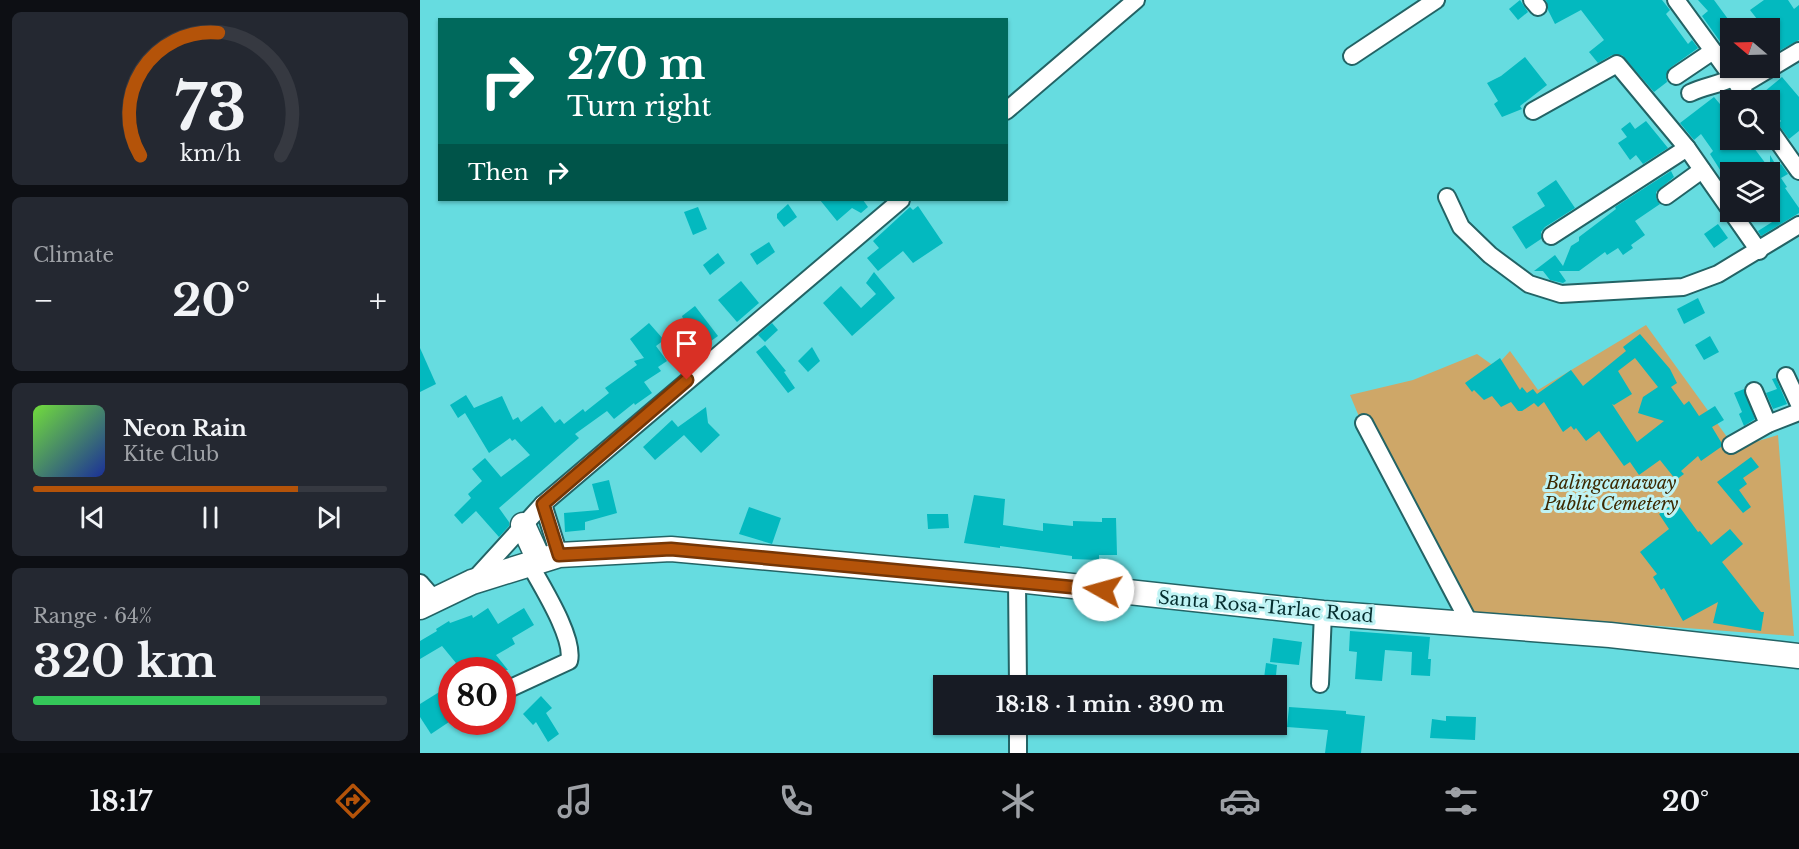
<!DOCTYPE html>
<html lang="en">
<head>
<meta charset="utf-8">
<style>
	body { margin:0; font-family:"Libre Baskerville",serif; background:#242831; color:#f1f3f6; height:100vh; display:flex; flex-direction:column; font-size:22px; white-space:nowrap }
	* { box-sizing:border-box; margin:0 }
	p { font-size:20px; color:#9ea1a6 }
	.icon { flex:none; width:33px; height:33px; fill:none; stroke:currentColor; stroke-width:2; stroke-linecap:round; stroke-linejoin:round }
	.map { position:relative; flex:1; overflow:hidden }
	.side { display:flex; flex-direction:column; gap:12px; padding:12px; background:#0d0f14; width:420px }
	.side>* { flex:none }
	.guide { position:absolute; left:18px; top:18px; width:570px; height:183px; border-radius:0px; box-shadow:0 2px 4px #0004; background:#00695c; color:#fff; overflow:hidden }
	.needle { width:39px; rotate:289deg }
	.tools { position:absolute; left:1300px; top:18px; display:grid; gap:12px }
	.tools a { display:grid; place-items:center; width:60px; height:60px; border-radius:0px; background:#171b24; box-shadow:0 2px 4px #0004; font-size:30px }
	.speed { position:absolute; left:18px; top:657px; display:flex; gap:12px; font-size:30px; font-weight:700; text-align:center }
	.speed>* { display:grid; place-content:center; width:78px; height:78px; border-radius:50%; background:#171b24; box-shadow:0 2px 4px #0004; line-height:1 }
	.speed .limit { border:9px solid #d22; background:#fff; color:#111 }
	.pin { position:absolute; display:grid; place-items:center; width:51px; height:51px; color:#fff; margin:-62px -26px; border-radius:50% 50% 50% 0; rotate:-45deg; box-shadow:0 0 6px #0007 }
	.pin .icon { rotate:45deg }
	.me { position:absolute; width:66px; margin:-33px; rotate:277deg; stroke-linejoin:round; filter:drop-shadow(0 0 4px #0008) }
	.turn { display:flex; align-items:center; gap:21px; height:126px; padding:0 30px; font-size:27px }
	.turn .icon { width:78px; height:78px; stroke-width:2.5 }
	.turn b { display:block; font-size:42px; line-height:51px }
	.then { display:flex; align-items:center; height:57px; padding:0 30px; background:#0003; gap:12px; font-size:22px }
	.big { font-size:45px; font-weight:700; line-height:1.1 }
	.side .card { flex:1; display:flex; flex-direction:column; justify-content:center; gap:9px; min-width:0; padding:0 21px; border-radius:9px; background:#242831 }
	.side .dial { align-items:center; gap:0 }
	.dial svg { height:156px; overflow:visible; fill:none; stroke:#363941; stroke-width:7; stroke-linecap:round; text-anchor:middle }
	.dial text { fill:#f1f3f6; stroke:none }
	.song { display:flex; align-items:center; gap:18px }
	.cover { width:72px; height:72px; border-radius:9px; background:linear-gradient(135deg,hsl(100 70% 55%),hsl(230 70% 35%)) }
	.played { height:6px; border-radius:3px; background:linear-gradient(90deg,#b45309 75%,#363941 75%) }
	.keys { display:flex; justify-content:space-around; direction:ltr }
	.heat { display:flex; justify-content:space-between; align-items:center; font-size:33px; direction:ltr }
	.charge { height:9px; border-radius:4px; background:linear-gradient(90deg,#34c759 64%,#363941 0) }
	.trip { position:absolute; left:513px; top:675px; width:354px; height:60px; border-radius:0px; background:#171b24; box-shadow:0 2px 4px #0004; font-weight:700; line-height:60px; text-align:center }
	.menu { display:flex; height:96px; justify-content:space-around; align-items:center; background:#090b0e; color:#9ea1a6 }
	.menu .icon { width:42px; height:42px }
	.menu .on { color:#b45309 }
	.menu b { font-size:27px; color:#f1f3f6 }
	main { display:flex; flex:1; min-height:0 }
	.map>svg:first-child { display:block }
	.green { fill:#cea768 }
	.building { fill:#03b9bf; fill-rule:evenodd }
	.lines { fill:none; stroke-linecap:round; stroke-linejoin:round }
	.minor-casing { stroke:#236365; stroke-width:20 }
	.highway-casing { stroke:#236365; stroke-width:27 }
	.minor { stroke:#fff; stroke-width:16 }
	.highway { stroke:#fff; stroke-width:24 }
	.route-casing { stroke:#753606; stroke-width:15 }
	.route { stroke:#b45309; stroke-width:10 }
	.labels { text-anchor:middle; stroke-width:6; stroke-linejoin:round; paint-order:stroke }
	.park-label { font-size:18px; font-style:italic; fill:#3d2902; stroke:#bff3f4 }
	.street-label { font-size:18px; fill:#052d2e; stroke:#bff3f4 }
</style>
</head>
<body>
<main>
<section class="side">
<div class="card dial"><svg viewBox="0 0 100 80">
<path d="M14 69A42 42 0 1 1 86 69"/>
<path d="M14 69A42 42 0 0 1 54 6" stroke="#b45309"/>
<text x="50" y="56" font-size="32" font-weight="700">73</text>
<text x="50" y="72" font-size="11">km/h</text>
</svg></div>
<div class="card"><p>Climate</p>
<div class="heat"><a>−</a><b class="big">20°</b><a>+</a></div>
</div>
<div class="card">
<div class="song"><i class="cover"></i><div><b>Neon Rain</b><p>Kite Club</p></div></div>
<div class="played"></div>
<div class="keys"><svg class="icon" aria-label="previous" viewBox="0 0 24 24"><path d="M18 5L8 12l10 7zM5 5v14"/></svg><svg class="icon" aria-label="pause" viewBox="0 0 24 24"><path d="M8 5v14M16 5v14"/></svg><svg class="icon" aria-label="next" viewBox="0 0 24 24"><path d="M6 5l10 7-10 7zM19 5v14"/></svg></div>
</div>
<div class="card"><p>Range · 64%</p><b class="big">320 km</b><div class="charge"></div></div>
</section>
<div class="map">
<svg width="1379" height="753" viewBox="0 0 1379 753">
	<rect width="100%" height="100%" fill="#66dce0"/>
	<!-- green -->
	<path class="green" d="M1226,325L1315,448L1358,435L1374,636L1038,611L955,455L930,395L993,380L1057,354L1071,364L1080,362L1090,351L1118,390Z"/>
	<!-- building -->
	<g class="building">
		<path d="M1100,0L1108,12L1098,20L1089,9Z"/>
		<path d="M1126,0H1242L1250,10L1246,14L1268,44L1272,40L1278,48L1250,68L1246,76L1247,82L1234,92L1202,55H1192L1178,63L1169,52L1184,40L1161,10L1135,24L1128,10Z"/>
		<path d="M1278,0H1294L1308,19L1302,23L1311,33V57L1282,16L1288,11Z"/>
		<path d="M1344,0H1368L1374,9L1379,5V40L1350,56V45L1354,43L1350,37V28H1344L1330,10Z"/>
		<path d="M1105,57L1127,85L1100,106L1102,109L1082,117L1074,104L1078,101L1067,83L1081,76Z"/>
		<path d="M1362,77L1379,97V131L1369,139L1358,124L1361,121L1350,108V100H1339V96Z"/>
		<path d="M1294,97L1311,117V140H1328L1346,164L1350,162V155L1357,167L1361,164L1368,174L1361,178L1367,187L1365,188L1379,208V213L1341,236L1338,231L1360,217L1350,203V172H1311V187L1290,154L1293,151L1281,134L1274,140L1260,123Z"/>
		<path d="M1226,121L1248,148L1223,164L1216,155L1210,160L1198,143L1207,137L1201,129L1210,122L1215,129Z"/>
		<path d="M1251,171L1254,177L1236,192V198L1240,204L1215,221L1225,235L1211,245L1213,248L1203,255L1198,248L1187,255L1185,252L1159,271H1139L1146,281L1143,283L1130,280L1123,271H1114L1135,255L1143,266L1151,246L1159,241V237L1196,209L1195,207Z"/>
		<path d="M1136,180L1155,208L1125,227L1121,232V239L1106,249L1092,227L1125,206L1117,193Z"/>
		<path d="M400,200H443L448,207L441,213L432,208L417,221Z"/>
		<path d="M368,204L377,217L364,227L357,218V214Z"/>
		<path d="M498,206L523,243L493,263L483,251L458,271L447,258L459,248L453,241L490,207L493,210Z"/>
		<path d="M278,207L287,229L273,235L264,212Z"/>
		<path d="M1298,224L1308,238L1294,248L1284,234Z"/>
		<path d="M349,242L355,252L337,265L330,254Z"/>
		<path d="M298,253L305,263L290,275L283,265Z"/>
		<path d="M454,272L475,298L432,336L403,303L421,286L441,308L456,294L446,283Z"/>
		<path d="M321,281L339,303L317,322L298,300Z"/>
		<path d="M1278,298L1285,313L1264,324L1257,309Z"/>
		<path d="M275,306L298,336L291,341L278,340L264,321L262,316Z"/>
		<path d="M229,323L244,340L236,346L247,361L238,367L241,371L224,382L232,393L215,405L214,403L194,419L187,411L155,434L159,438L79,508L89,522V526L79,537L56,511L42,524L34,515L51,498L48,494L62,481L52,469L65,458L81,477L110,455L95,439L92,441L90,438L69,453L45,413L38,418L30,405L46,395L54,408L82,396L93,420L98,417L101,422L122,406L135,423L140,419L144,424L163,409L165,412L189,393L185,388L217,365L214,361L224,358L210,339Z"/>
		<path d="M352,323L358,330L345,342L338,335Z"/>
		<path d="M1220,334L1250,369L1257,383L1251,387L1264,405L1269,401L1279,416L1295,406L1304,420L1292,427L1301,442V447L1281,461L1278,456L1261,471L1264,474L1256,480L1240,460L1219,475L1210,462L1204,466L1179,431L1166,441L1156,428L1154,430L1151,426L1143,432L1124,402L1118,407L1114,403L1102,411H1098L1091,402L1081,407L1072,396L1064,400L1054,390L1052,392L1045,383L1080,358L1100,390L1102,387L1107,393L1113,389L1117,394L1151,370L1163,386L1206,351L1203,347ZM1215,358L1238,387L1223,397L1218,413L1244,421L1217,442L1192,404L1194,405L1212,394L1198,371Z"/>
		<path d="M1290,336L1299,352L1284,360L1275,345Z"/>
		<path d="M345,345L366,371L364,372L375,388L368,393L336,352Z"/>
		<path d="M392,347L400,361L388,372L378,361Z"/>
		<path d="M0,348L16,384L0,392Z"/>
		<path d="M1356,378L1367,404L1353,409L1346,393L1357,389L1352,379Z"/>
		<path d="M1324,389L1335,419L1324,426L1319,414L1322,412L1314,393Z"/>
		<path d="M286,407L288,423L300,435L281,453L264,435L235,460L223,447L252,420L258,427Z"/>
		<path d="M1331,457L1339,467L1323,478L1327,484L1319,490L1331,507L1323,513L1297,482Z"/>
		<path d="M189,480L197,513L165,522V530L145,532L144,513L179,510L172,484Z"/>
		<path d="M554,495L585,499L583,525L623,531V523L653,526V521L682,522V518H696L697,555H679V560L652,559V556L580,546V548L544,543Z"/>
		<path d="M1256,502L1278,532L1280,531L1291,545L1310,529L1323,544L1302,562L1341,612H1344L1341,631L1293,623L1298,602L1263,621L1244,588L1241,590L1233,577L1237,574L1220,552L1249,529L1239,514Z"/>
		<path d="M329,507L361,518L352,544L319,534Z"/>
		<path d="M507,514H528L529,528L508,529Z"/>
		<path d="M68,608L78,624L104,608L114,625L92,638L95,644L76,655L88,670H29L36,663L22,646L0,659V641L17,631L16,629L29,621L30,623L52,615L53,618Z"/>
		<path d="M930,631L1010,637L1008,659H1011L1010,676L991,675L992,652L965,650L962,681L935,679L937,652L929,651Z"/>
		<path d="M853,638L882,642L879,665L850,662Z"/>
		<path d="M846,663L857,665L855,686H843Z"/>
		<path d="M32,684V720L11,734L0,717V704Z"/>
		<path d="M121,696L132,708L126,713L139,734L128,742L116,722L113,725L103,714Z"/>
		<path d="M869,707L926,711V714L945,716L941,753H905L908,730L867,727Z"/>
		<path d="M1026,716L1056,717L1055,740L1010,738L1012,719L1026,721Z"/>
	</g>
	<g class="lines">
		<!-- minor casing -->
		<g class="minor-casing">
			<g id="minor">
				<path d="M1112,0L1118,7"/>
				<path d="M1256,0L1329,100"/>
				<path d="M932,56L1016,0"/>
				<path d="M1256,76L1293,51"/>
				<path d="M1319,87L1379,51"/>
				<path d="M1270,93C1285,86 1298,85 1312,78"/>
				<path d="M586,111L716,0"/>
				<path d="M1113,111L1197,64L1267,148L1339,251"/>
				<path d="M1350,130L1379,171"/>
				<path d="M1246,196L1282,170"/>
				<path d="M1027,197L1041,227L1070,255L1109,284L1141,294L1263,287L1298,274L1379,225"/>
				<path d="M1131,236L1267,148"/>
				<path d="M1366,376L1379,404"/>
				<path d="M1334,391L1348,424"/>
				<path d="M944,423L1050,624"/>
				<path d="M1311,445L1348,424L1379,412"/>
				<path d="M123,504L139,555"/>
				<path d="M597,580L598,686"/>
				<path d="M53,581L123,504L481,200"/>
				<path d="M0,583L14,599"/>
				<path d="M900,684L903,613"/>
				<path d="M82,692L149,661C155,638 121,585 109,563"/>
				<path d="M598,724V753"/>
			</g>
		</g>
		<!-- highway casing -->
		<g class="highway-casing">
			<g id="highway">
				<path d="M103,525L119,560"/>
				<path d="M0,607L52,582L139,555L251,549L597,580L903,613L1190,635L1379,656"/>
			</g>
		</g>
		<!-- minor -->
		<use href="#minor" class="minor"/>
		<!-- highway -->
		<use href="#highway" class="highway"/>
	</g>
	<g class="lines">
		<!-- route casing -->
		<g class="route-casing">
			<path id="route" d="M267,380L123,504L139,555L251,549L683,590"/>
		</g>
		<!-- route -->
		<use href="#route" class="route"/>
	</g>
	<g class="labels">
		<!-- park labels -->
		<g class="park-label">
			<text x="1191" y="489">Balingcanaway<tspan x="1191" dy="21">Public Cemetery</tspan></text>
		</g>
		<!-- street labels -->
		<g class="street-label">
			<text transform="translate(846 607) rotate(5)" y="6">Santa Rosa-Tarlac Road</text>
		</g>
	</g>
</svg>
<div class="tools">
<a><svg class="needle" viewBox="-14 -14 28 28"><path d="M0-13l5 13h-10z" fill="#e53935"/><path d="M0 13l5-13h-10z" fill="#9ea1a6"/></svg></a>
<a><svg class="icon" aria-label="search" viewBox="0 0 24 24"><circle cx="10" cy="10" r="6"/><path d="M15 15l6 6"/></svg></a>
<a><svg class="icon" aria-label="layers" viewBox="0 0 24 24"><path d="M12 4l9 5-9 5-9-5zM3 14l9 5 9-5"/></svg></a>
</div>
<div class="speed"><div class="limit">80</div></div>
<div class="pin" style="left:267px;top:380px;background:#d93025"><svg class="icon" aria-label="arrive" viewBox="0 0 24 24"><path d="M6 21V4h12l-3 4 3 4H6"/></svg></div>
<svg class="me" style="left:683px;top:590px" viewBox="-20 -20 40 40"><circle r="19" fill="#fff"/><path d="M0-13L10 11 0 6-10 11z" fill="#b45309"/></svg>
<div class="trip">18:18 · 1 min · 390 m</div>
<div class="guide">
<div class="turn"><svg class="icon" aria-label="right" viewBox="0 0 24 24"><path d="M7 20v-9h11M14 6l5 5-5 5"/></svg><div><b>270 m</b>Turn right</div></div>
<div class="then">Then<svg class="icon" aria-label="right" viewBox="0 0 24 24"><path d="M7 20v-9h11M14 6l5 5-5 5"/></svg></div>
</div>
</div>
</main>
<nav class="menu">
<b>18:17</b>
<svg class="icon on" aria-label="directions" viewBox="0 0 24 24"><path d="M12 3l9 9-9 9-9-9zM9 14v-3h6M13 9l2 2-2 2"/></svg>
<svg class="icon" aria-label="music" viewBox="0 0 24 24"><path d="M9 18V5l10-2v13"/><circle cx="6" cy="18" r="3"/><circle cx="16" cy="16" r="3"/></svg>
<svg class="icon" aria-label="phone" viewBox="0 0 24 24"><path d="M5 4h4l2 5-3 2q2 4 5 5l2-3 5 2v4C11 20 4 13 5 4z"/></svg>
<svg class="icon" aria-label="climate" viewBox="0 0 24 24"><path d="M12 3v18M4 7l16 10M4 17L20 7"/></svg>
<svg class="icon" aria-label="car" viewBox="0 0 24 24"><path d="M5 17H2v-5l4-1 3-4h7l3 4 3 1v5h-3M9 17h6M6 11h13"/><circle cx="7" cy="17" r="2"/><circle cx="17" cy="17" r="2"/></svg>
<svg class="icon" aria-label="filters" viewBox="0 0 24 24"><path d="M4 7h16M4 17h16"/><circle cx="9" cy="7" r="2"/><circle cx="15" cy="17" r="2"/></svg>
<b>20°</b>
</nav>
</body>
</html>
